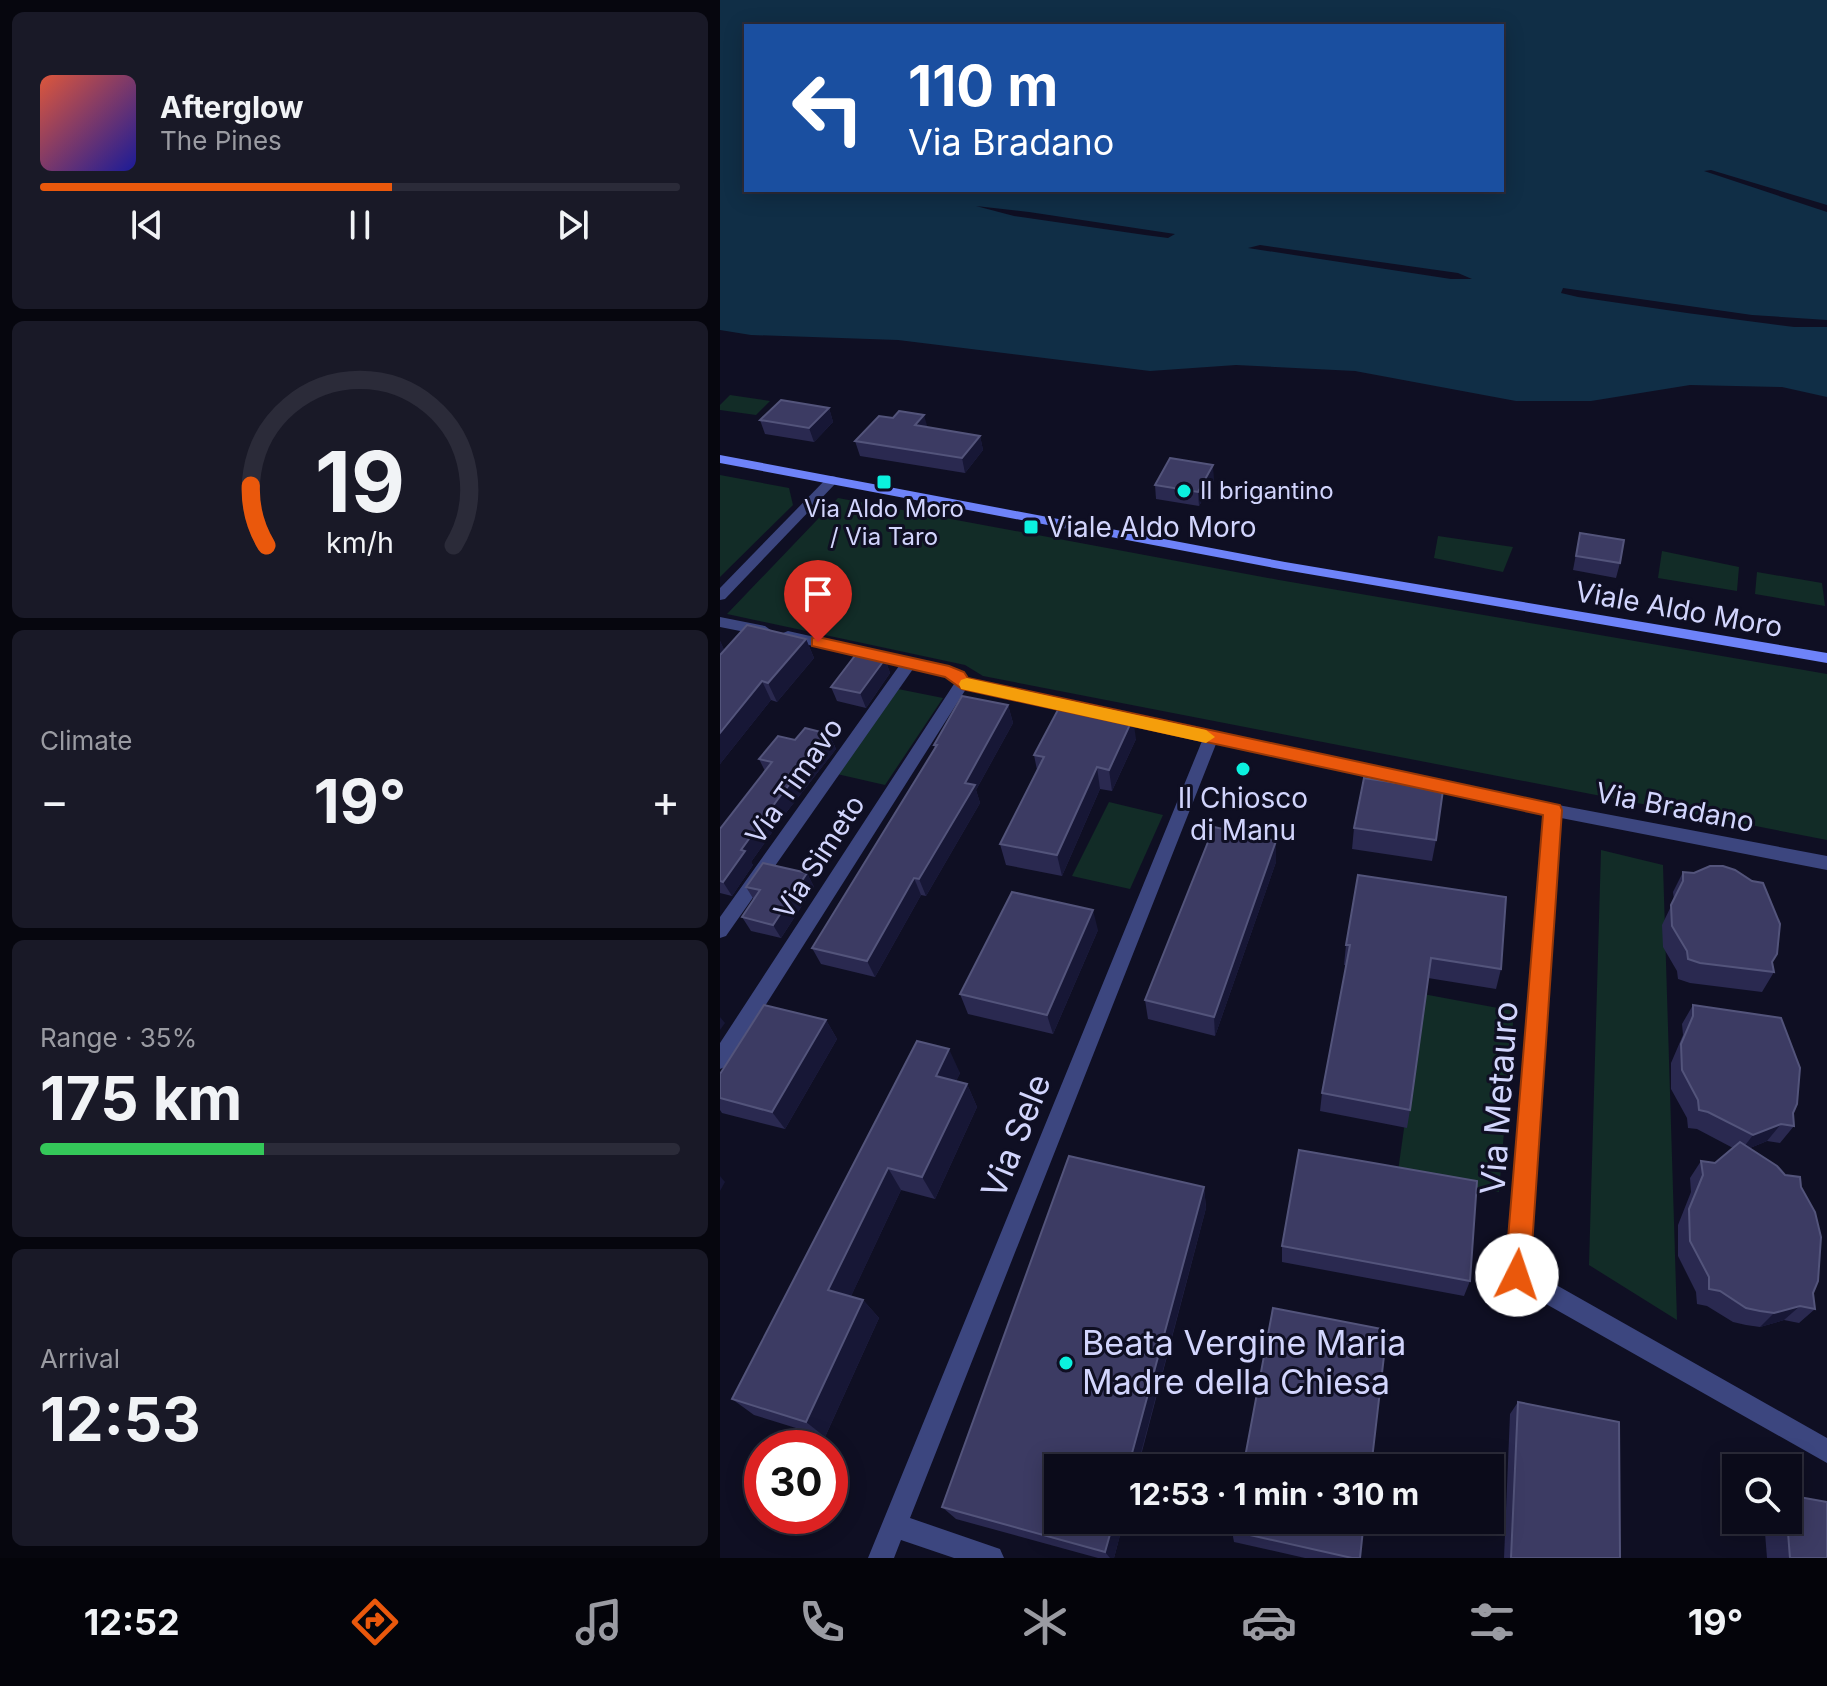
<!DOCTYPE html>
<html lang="en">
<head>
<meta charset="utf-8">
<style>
	body { margin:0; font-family:Inter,sans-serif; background:#191927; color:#f1f3f6; height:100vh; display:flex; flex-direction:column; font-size:30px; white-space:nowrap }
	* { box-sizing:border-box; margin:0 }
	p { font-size:26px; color:#9a9ba2 }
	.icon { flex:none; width:44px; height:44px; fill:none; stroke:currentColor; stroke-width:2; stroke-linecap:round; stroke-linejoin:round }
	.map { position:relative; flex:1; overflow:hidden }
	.sheet { display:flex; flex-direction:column; gap:12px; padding:12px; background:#06060e; width:720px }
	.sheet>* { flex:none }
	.guide { position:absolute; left:24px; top:24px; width:760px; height:168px; border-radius:0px; box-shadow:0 4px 20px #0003,0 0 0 2px #2b2b39; background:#1a4fa0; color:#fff; overflow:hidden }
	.controls { position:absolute; left:1002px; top:1454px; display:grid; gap:16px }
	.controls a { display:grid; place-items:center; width:80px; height:80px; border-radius:0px; background:#0b0b1a; box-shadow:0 4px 20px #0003,0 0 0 2px #2b2b39; font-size:40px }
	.speed { position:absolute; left:24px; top:1430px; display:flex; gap:16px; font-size:40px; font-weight:700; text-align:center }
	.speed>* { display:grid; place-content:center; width:104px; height:104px; border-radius:50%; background:#0b0b1a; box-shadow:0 4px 20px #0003,0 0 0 2px #2b2b39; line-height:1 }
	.speed .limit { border:12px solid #d22; background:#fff; color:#111 }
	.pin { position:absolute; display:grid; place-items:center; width:68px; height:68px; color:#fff; margin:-82px -34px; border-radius:50% 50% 50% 0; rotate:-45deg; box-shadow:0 0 8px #0007 }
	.pin .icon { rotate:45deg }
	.me { position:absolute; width:88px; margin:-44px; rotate:4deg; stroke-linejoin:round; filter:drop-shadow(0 0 6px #0008) }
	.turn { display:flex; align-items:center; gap:28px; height:168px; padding:0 32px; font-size:36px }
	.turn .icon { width:104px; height:104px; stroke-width:2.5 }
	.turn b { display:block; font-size:56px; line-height:68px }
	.big { font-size:60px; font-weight:700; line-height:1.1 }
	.sheet .tile { flex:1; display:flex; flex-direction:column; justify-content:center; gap:12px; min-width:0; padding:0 28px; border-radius:12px; background:#191927 }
	.sheet .dial { align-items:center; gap:0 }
	.dial svg { height:208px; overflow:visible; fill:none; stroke:#2b2b39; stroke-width:7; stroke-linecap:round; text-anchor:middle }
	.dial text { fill:#f1f3f6; stroke:none }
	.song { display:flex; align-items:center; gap:24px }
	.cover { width:96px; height:96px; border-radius:12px; background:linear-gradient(135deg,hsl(10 70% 55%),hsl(240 70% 35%)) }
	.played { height:8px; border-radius:4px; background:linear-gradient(90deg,#ea580c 55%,#2b2b39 55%) }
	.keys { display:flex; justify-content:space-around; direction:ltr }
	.heat { display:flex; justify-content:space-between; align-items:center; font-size:44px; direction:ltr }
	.charge { height:12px; border-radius:6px; background:linear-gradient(90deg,#34c759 35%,#2b2b39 0) }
	.trip { position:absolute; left:324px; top:1454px; width:460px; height:80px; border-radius:0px; background:#0b0b1a; box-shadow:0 4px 20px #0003,0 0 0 2px #2b2b39; font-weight:700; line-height:80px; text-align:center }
	.tab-bar { display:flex; height:128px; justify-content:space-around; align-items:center; background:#04040a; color:#9a9ba2 }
	.tab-bar .icon { width:56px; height:56px }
	.tab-bar .selected { color:#ea580c }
	.tab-bar b { font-size:36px; color:#f1f3f6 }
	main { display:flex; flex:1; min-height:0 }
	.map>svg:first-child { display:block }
	.green { fill:#122c27 }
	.water { fill:#102e46; fill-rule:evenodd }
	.pier { fill:#0f0f23 }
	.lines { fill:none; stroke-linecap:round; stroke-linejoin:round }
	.street { fill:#3c467f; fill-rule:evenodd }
	.secondary { fill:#6e83f9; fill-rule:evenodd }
	.wall { fill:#2a2950 }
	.shaded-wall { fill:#171736 }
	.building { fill:#3c3b63; stroke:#53547b; stroke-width:2 }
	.route { fill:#ea580c; stroke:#983908; stroke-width:2 }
	.slow { fill:#f59e0b }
	.poi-dot { fill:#0bf1df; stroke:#0f0f23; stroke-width:3 }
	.labels { text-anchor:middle; stroke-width:6; stroke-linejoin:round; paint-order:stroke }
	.far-poi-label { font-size:24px; fill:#d2d5fd; stroke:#0f0f23; text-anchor:start }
	.poi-label { font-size:28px; fill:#d2d5fd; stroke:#0f0f23; text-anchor:start }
	.street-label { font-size:28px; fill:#d2d5fd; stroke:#0f0f23 }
	.near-street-label { font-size:34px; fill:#d2d5fd; stroke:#0f0f23 }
	.near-poi-label { font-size:34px; fill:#d2d5fd; stroke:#0f0f23; text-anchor:start }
</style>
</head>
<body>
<main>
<section class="sheet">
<div class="tile">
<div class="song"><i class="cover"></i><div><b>Afterglow</b><p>The Pines</p></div></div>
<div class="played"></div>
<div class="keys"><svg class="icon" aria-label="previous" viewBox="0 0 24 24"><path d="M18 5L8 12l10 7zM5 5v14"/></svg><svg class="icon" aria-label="pause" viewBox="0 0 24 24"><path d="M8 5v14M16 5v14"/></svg><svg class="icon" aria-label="next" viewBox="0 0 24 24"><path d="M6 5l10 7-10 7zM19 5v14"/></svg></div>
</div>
<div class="tile dial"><svg viewBox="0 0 100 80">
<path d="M14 69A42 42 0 1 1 86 69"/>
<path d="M14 69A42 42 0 0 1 8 46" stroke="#ea580c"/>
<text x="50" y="56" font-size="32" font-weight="700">19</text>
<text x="50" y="72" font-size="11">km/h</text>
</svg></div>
<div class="tile"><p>Climate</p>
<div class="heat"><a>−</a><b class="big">19°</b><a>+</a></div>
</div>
<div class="tile"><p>Range · 35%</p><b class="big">175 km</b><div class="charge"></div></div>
<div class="tile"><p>Arrival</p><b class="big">12:53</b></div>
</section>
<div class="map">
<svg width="1107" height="1558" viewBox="0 0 1107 1558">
	<rect width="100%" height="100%" fill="#0f0f23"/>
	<!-- green -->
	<g class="green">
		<path d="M10,395L50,401L36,415L0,410V405Z"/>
		<path d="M0,475L69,488L73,505L0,577Z"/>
		<path d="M118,498L559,580L1107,674V840L263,676L245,665L7,614Z"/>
		<path d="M718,536L793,547L783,572L714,558Z"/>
		<path d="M942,551L1019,567L1017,591L938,578Z"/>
		<path d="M1037,572L1102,583L1105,606L1035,594Z"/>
		<path d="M178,689L223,698L165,785L117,774Z"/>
		<path d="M389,802L443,815L410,889L352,876Z"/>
		<path d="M881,850L943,865L957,1320L869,1265Z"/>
		<path d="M703,994L794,1011L779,1192L678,1171Z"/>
	</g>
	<!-- water -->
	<path class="water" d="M0,0H1107V397L1062,387L970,385L871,401H796L635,371L516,365L430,371L178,340L31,335L0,330ZM26,26H782V190H26Z"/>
	<!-- pier -->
	<g class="pier">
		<path d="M991,170L1107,205V212L984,171Z"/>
		<path d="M256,206L309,212L455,234L448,238L425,235L294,216Z"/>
		<path d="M540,245L738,273L752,279H731L528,248Z"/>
		<path d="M843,288L1032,315L1107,320V327H1074L967,313L858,297L841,293Z"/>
	</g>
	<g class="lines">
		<!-- street -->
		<g class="street">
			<path d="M112,476L116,477V483L5,599L0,600V588L108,477Z"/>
			<path d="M0,617L45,626L52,631L45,636L0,627Z"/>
			<path d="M68,631L229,667L247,679L361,704L369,709L361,714L246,689L7,1066L0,1069V1043L234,684L224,676L193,669L6,936L0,938V917L179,666L63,639L61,636L63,633Z"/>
			<path d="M396,712L833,804L1107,856V870L841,818L808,1269L1107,1438V1463L789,1283L786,1275L824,814L496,744L190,1518L280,1549L284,1558H234L181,1540L174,1558H148L482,741L391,721L388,717Z"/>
		</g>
		<!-- secondary -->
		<path class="secondary" d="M0,455L565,562L1107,653V663L565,570L0,463Z"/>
	</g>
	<!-- wall -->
	<g class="wall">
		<path d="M109,408L113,422L94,442L45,434L40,420Z"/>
		<path d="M207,427L260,436L263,450L245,473L140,456L135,441Z"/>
		<path d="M494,480L479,506L436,499L435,485Z"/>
		<path d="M860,533L900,563L896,578L853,570Z"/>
		<path d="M86,639L94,658L57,702L51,700L0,764V641L4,650Z"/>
		<path d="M165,659L170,673L146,708L117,701L111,687Z"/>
		<path d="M288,705L293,723L256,790L260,803L206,896L201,895L155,977L101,964L92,948L215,749L214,745Z"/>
		<path d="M109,734L116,749L65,814L31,862L33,865L12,896L0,893V829L45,771L39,759L75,740Z"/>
		<path d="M416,739L392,791L380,789L342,876L286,865L280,844L317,770L314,755Z"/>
		<path d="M634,828L716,840L712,861L632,849Z"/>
		<path d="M556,841V862L495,1036L428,1019L425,1000Z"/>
		<path d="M963,872L1052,962L1054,972L1042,992L970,983L958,979L957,971L943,947L942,925L954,900L953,892Z"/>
		<path d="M87,873L94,887L61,938L31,931L22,917L34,900L26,887Z"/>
		<path d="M378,930L333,1034L248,1014L240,994Z"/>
		<path d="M626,945L781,969L776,989L708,978L690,1110L687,1128L600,1111L602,1093L626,965H624Z"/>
		<path d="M973,1005L1073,1113L1074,1126L1060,1143L1047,1141L1030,1148L1093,1293L1095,1309L1079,1323L1064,1320L1040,1327L1026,1325L1013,1322L987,1306L977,1304L976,1292L958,1256V1225L971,1192L970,1178L981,1161L995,1163L1013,1148L977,1129L968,1128L967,1118L951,1089V1063L963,1035L962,1024Z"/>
		<path d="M106,1020L117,1039L65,1129L2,1113L0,1110V1074Z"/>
		<path d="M197,1041L240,1073L236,1081L247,1084L257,1107L215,1199L181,1190L131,1296L143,1300L159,1318L105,1437L34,1415L12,1399Z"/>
		<path d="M484,1187L486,1208L394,1558H378L236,1519L222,1507Z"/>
		<path d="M562,1246L750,1281L744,1296L562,1262Z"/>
		<path d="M798,1402L900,1558H784L790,1414Z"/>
		<path d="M1044,1520H1068L1107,1558H1047Z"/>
		<path d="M512,1531L640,1558H585L514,1542Z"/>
	</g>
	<!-- shaded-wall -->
	<g class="shaded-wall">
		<path d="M109,408L113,422L94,442L89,428Z"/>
		<path d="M204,415L208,429L195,425Z"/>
		<path d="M260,436L263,450L245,473L242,458Z"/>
		<path d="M493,465L494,480L479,506L478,492Z"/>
		<path d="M86,639L94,658L57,702L48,683Z"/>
		<path d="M0,641L5,651L0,657Z"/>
		<path d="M165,659L170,673L146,708L140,693Z"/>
		<path d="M42,681L51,700L0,764V733Z"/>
		<path d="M288,705L293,723L256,790L260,803L206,896L199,879L245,783Z"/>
		<path d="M413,718L416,739L392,791L389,770Z"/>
		<path d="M109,734L116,749L65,814L31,862L33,865L12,896L3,882L21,850L58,799Z"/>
		<path d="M377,767L380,789L342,876L337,855Z"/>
		<path d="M556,841V862L495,1036L494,1017Z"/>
		<path d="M87,873L94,887L61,938L53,925Z"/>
		<path d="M194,878L201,895L155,977L147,961Z"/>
		<path d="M373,910L378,930L333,1034L327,1015Z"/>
		<path d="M0,1017L5,1023L0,1030Z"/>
		<path d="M106,1020L117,1039L65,1129L52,1112Z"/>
		<path d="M229,1049L240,1073L227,1100L216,1076Z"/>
		<path d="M247,1084L257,1107L215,1199L202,1177Z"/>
		<path d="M1061,1124L1047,1141L1020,1152L1033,1135Z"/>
		<path d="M168,1168L181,1190L125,1309L108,1290Z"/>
		<path d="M0,1176L5,1182L0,1191Z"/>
		<path d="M484,1187L486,1208L417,1468H408Z"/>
		<path d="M143,1300L159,1318L105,1437L86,1422Z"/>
		<path d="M1080,1306L1064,1320L1040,1327L1054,1313Z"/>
		<path d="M394,1520H404L394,1558H390L385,1552Z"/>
	</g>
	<!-- building -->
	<g class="building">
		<path d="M61,400L109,408L89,428L40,420Z"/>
		<path d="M179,411L204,415L195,425L260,436L242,458L135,441L159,416L173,418Z"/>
		<path d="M450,458L493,465L478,492L435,485Z"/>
		<path d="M860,533L904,540L900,563L856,556Z"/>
		<path d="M27,625L86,639L48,683L42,681L0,733V655Z"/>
		<path d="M137,653L165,659L140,693L111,687Z"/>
		<path d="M242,696L288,705L245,783L255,785L199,879L194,878L147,961L92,948L217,745H214Z"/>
		<path d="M341,704L413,718L389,770L377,767L337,855L280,844L324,757L314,755Z"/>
		<path d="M85,728L109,734L58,799L21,850L25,851L3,882L0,881V829L52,762L39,759L58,736L75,740Z"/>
		<path d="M644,778L723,790L716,840L634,828Z"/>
		<path d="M494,827L556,841L494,1017L425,1000Z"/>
		<path d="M43,863L87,873L53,925L22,917L40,890L26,887Z"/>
		<path d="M990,866H1003L1015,870L1032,881L1043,883L1060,924L1057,954L1052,962L1054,972L980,963L968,959L967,951L952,926L951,905L963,881V872L974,873Z"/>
		<path d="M638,875L786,897L781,969L711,958L690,1110L602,1093L630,945H626Z"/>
		<path d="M292,892L373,910L327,1015L240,994Z"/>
		<path d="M44,1005L106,1020L52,1112L0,1098V1074Z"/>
		<path d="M973,1005L1061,1018L1080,1068L1077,1104L1073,1113L1074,1126L1061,1124L1033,1135L988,1112L979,1110L978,1100L962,1070L961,1044L973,1016Z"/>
		<path d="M197,1041L229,1049L216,1076L247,1084L202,1177L168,1168L108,1290L143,1300L86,1422L12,1399Z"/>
		<path d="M1020,1142L1057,1166L1065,1175L1080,1177L1081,1187L1095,1212L1101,1237L1098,1281L1093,1293L1095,1309L1080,1306L1054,1313L1040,1311L1026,1308L1000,1291L989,1289V1277L970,1241L969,1209L983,1175L981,1161L995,1163Z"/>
		<path d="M579,1150L757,1181L750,1281L562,1246Z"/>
		<path d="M349,1156L484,1187L408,1468H338V1520H394L385,1552L222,1507Z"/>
		<path d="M553,1308L667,1330L651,1468H523Z"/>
		<path d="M798,1402L899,1422L900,1558H791Z"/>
		<path d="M1068,1495L1107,1502V1558H1070L1067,1520H1068Z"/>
		<path d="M514,1520H644L640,1558H632L512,1531Z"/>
	</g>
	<!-- route -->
	<path class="route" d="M98,637L229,666L244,672L248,678L840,805L842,810L810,1275L806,1284L797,1287L789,1284L785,1275L823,815L242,689L225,677L92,646V638Z"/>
	<!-- slow -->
	<path class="slow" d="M247,678L486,730L495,737L486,743L241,689L239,684L241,680Z"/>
	<!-- markers -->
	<g class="poi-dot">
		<rect x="156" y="474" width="16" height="16" rx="4"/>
		<circle cx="464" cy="491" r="8"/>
		<rect x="303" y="519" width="16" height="16" rx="4"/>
		<circle cx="523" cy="769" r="8"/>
		<circle cx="346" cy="1363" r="8"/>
	</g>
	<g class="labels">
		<!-- far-poi labels -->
		<g class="far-poi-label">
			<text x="480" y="499">Il brigantino</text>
			<text x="164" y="517" text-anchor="middle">Via Aldo Moro<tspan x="164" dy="28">/ Via Taro</tspan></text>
		</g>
		<!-- poi labels -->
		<g class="poi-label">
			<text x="327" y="537">Viale Aldo Moro</text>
			<text x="523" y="808" text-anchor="middle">Il Chiosco<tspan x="523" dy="32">di Manu</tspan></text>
		</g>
		<!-- street labels -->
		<g class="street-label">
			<text transform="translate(959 609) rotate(10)" y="10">Viale Aldo Moro</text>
			<text transform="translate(74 781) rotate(-55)" y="10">Via Timavo</text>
			<text transform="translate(955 807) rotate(11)" y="10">Via Bradano</text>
			<text transform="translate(99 857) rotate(-57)" y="10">Via Simeto</text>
		</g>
		<!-- near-street labels -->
		<g class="near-street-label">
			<text transform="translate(779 1098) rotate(-86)" y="12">Via Metauro</text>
			<text transform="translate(296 1136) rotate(-68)" y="12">Via Sele</text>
		</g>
		<!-- near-poi labels -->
		<g class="near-poi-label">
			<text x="362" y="1355">Beata Vergine Maria<tspan x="362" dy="39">Madre della Chiesa</tspan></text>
		</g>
	</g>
</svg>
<div class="controls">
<a><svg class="icon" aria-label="search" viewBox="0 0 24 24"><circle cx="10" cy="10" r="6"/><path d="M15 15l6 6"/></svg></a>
</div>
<div class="speed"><div class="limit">30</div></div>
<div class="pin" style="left:98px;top:642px;background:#d93025"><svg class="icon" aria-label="arrive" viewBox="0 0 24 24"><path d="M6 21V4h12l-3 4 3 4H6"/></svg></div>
<svg class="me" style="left:797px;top:1275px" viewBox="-20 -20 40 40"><circle r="19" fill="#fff"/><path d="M0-13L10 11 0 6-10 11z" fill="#ea580c"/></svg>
<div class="trip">12:53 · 1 min · 310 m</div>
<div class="guide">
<div class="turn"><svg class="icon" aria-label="left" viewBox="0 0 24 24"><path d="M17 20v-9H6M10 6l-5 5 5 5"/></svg><div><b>110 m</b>Via Bradano</div></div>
</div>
</div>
</main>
<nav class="tab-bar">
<b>12:52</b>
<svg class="icon selected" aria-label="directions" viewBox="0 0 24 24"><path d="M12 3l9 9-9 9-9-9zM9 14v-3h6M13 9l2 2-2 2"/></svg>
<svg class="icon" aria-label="music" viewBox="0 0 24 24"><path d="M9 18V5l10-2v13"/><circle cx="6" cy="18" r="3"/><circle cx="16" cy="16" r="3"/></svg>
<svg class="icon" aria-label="phone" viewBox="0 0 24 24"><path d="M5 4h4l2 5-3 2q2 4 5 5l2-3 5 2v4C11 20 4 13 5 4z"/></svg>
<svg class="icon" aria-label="climate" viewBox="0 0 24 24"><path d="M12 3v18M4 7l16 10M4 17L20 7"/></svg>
<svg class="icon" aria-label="car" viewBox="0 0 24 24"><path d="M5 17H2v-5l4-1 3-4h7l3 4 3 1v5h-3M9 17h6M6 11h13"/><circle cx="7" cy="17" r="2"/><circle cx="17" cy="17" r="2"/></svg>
<svg class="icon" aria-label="filters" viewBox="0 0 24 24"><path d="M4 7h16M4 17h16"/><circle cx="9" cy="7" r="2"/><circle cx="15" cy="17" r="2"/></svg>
<b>19°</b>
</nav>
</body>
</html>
